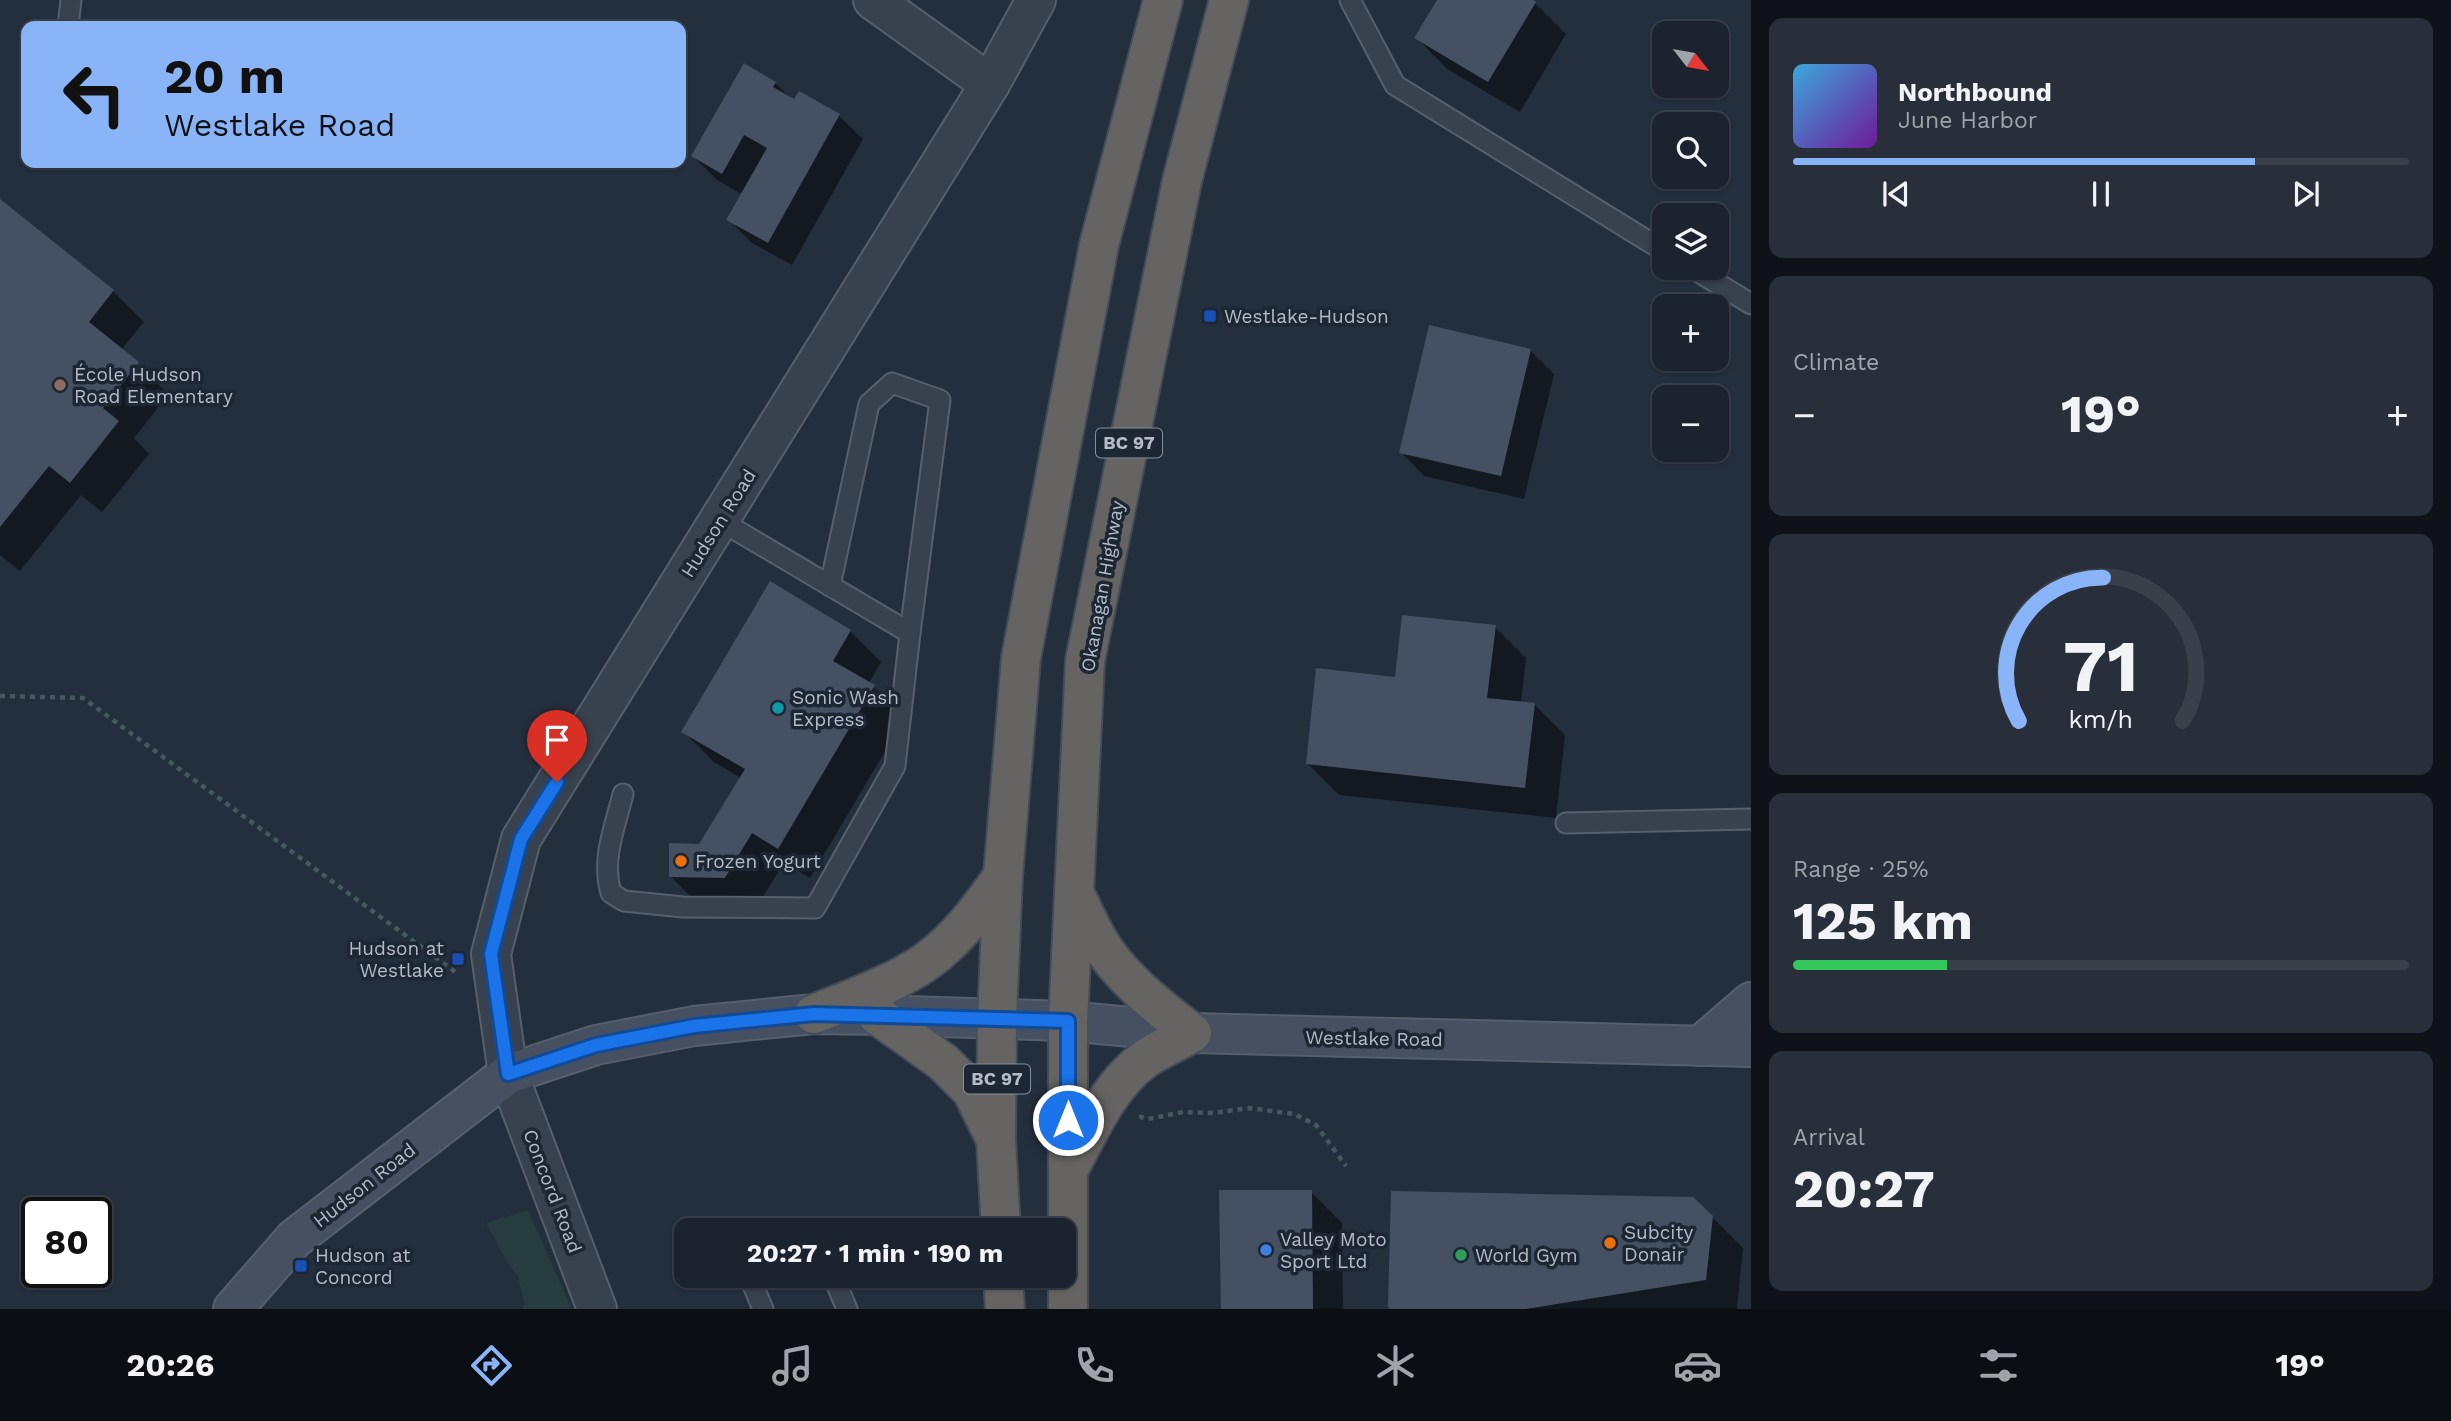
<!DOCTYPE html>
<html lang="en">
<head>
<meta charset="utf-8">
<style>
	body { margin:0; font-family:"Work Sans",sans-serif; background:#282f3a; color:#f1f3f6; height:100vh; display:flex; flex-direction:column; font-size:26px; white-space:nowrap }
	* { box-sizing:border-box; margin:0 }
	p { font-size:23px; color:#a0a4aa }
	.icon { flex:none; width:38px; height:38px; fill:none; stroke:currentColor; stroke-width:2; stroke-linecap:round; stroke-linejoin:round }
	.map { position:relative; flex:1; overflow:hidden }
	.side { display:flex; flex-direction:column; gap:18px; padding:18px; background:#0f1319; width:700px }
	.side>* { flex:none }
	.top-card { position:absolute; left:21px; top:21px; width:665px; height:147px; border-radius:14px; box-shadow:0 2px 5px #0004,0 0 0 2px #39404a; background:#8ab4f8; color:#111; overflow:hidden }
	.needle { width:46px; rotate:121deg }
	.fabs { position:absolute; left:1652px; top:21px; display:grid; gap:14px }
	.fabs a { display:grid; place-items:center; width:77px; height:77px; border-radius:14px; background:#1b232e; box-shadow:0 2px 5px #0004,0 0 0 2px #39404a; font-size:35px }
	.speed { position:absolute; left:21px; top:1197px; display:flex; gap:14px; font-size:35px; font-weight:700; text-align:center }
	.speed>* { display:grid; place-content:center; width:91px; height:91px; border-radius:50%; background:#1b232e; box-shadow:0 2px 5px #0004,0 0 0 2px #39404a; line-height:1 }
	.speed .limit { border:4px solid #111; border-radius:10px; background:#fff; color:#111 }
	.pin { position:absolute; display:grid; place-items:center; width:60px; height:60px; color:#fff; margin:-72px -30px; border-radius:50% 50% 50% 0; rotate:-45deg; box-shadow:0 0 7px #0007 }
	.pin .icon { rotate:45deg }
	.me { position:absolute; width:77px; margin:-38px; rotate:0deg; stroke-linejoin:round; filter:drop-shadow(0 0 5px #0008) }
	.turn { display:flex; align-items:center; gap:24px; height:147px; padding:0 28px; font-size:32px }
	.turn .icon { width:91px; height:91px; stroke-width:2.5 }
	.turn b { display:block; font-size:49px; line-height:60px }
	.big { font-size:52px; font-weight:700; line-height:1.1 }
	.side .tile { flex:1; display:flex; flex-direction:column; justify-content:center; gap:10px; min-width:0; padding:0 24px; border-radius:14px; background:#282f3a }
	.side .dial { align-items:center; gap:0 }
	.dial svg { height:182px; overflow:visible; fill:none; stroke:#39404a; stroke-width:7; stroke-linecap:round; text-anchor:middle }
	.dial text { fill:#f1f3f6; stroke:none }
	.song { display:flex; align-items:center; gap:21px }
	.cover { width:84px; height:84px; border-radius:10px; background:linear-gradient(135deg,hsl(200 70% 55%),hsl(280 70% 35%)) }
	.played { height:7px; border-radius:4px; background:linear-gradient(90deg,#8ab4f8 75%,#39404a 75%) }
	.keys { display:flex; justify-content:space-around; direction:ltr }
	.heat { display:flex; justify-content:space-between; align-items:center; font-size:38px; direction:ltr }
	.charge { height:10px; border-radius:5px; background:linear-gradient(90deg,#34c759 25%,#39404a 0) }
	.trip { position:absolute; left:674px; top:1218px; width:402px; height:70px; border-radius:14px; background:#1b232e; box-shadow:0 2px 5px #0004,0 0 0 2px #39404a; font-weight:700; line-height:70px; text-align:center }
	.dock { display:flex; height:112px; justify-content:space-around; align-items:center; background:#0b0e12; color:#a0a4aa }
	.dock .icon { width:49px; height:49px }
	.dock .active { color:#8ab4f8 }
	.dock b { font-size:32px; color:#f1f3f6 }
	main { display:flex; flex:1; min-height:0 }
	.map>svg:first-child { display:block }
	.green { fill:#263c3f }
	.shadow { fill:#0007 }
	.building { fill:#455162 }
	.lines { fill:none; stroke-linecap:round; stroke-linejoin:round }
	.service-casing { stroke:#565f6c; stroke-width:23 }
	.minor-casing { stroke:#565f6c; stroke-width:42 }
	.secondary-casing { stroke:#565f6c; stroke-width:42 }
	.trunk-casing { stroke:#434c59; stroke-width:42 }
	.path { stroke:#44595c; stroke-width:4.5; stroke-dasharray:5 5; stroke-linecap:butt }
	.service { stroke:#38414e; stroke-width:19 }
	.minor { stroke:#38414e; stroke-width:38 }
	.secondary { stroke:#465061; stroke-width:38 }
	.trunk { stroke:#656462; stroke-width:38 }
	.route-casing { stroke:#114b97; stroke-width:18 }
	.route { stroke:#1a73e8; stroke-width:12 }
	.transit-dot { fill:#1a4fb4; stroke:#1d2633; stroke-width:2.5 }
	.education-dot { fill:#8d6e63; stroke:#1d2633; stroke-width:2.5 }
	.culture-dot { fill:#0f9aa8; stroke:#1d2633; stroke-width:2.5 }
	.food-dot { fill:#e8710a; stroke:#1d2633; stroke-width:2.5 }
	.shop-dot { fill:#3f7fe0; stroke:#1d2633; stroke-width:2.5 }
	.leisure-dot { fill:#2e9e5b; stroke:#1d2633; stroke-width:2.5 }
	.labels { text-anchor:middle; stroke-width:7; stroke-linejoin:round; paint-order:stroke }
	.shield { fill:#1d2633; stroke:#878f9c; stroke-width:2 }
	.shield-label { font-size:18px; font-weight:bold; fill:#b4bcc9 }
	.poi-label { font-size:19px; fill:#b4bcc9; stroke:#1d2633; text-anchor:start }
	.street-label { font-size:19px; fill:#b4bcc9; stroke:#1d2633 }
</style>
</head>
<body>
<main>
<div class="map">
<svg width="1751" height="1309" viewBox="0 0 1751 1309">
	<rect width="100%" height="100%" fill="#242f3e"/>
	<!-- green -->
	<path class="green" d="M528,1210L572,1309H523L524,1303L518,1276L508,1264L486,1223Z"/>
	<!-- shadow -->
	<g class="shadow">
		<path d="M1439,0H1532L1566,34L1520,112L1447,69L1417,38Z"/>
		<path d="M775,83L795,102L839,116L863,139L792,265L752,243L728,219L742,194L717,180L693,156Z"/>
		<path d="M0,201L113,291L144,322L121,350L169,394L134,438L149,454L102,512L81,495L20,571L0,555Z"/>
		<path d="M1530,350L1554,374L1524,499L1424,476L1401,452Z"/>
		<path d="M1495,627L1526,658L1521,703L1534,704L1565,735L1556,818L1339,795L1308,764L1397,679Z"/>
		<path d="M850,631L881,662L869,683L905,718L810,878L784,863L756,908L701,907L670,876L700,845L741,778L714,762L683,731Z"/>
		<path d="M1311,1192L1342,1223L1343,1309H1223Z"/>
		<path d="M1712,1217L1743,1248L1737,1309H1393Z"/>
	</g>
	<!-- building -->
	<g class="building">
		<path d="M1437,0H1534L1536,2L1488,82L1414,38Z"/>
		<path d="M744,63L776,82L773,87L794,99L799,91L840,114L768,243L726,220L767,148L744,135L722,174L691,156Z"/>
		<path d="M0,199L114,290L89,322L139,362L103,408L119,421L70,483L49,466L0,527Z"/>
		<path d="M1429,325L1531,349L1501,476L1399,453Z"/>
		<path d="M770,581L851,630L833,661L875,685L778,849L752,833L725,878L669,877V843L699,844L745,769L681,732Z"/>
		<path d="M1402,615L1496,625L1487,698L1535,703L1525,788L1306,764L1316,668L1395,677Z"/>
		<path d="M1219,1190H1312L1313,1309H1221Z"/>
		<path d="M1391,1191L1693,1197L1713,1216L1706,1280L1526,1309H1390L1388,1307Z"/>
	</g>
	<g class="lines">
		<!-- service casing -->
		<g class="service-casing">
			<g id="service">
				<path d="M1350,0L1395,85L1664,251"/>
				<path d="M68,26L71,0"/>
				<path d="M1692,268L1751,304"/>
				<path d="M830,586L869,404L892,383L940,400L910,633"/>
				<path d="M623,794C615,827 601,859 611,893L624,901L683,907L815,908L895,766L910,633L719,520"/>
				<path d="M1566,823L1751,819"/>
				<path d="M752,1276L750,1278L763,1309"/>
				<path d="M833,1276L847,1309"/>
			</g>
		</g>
		<!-- minor casing -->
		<g class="minor-casing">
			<g id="minor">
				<path d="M873,0L990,84"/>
				<path d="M597,1309L508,1074L491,954L521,839L990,84L1036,0"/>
			</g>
		</g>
		<!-- secondary casing -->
		<g class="secondary-casing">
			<g id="secondary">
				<path d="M1700,1046L1751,1002"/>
				<path d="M233,1309L294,1239L508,1074L596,1045L694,1026L814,1014L877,1015L1068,1021L1192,1033L1751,1047"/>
			</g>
		</g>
		<!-- trunk casing -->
		<g class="trunk-casing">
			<g id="trunk">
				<path d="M814,1014C850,999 895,984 927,961C958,939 981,907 1003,876"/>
				<path d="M877,1015L943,1062L972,1091L994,1136"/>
				<path d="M1071,1165C1091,1128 1110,1084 1145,1059C1159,1049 1177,1042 1192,1033C1159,1007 1120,978 1098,940C1090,926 1083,911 1076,896"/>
				<path d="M1001,1230L996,1140L997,1018L1003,876L1021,658L1099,245L1163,0"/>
				<path d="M1003,1276L1005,1309"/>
				<path d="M1068,1309V1021L1085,661L1182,181L1229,0"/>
			</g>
		</g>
		<!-- path -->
		<g class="path">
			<path d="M0,696L83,698L458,974"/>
			<path d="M1142,1115L1141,1117L1148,1119L1183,1112L1213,1113L1249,1108L1294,1114L1316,1125L1346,1166"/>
		</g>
		<!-- service -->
		<use href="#service" class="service"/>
		<!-- minor -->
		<use href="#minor" class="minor"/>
		<!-- secondary -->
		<use href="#secondary" class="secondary"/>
		<!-- trunk -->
		<use href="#trunk" class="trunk"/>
	</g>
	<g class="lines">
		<!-- route casing -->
		<g class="route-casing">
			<path id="route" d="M557,782L521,839L491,954L508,1074L596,1045L694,1026L814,1014L1068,1021V1120"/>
		</g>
		<!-- route -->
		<use href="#route" class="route"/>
	</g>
	<!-- markers -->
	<g class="transit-dot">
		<rect x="1203" y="309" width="14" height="14" rx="3.5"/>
		<rect x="451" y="952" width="14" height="14" rx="3.5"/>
		<rect x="294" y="1259" width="14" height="14" rx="3.5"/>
	</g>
	<circle class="education-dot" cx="60" cy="385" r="7"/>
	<circle class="culture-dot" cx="778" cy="708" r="7"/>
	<g class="food-dot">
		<circle cx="681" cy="861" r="7"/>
		<circle cx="1610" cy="1243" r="7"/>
	</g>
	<circle class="shop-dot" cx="1266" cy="1250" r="7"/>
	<circle class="leisure-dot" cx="1461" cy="1255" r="7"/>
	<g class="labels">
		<!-- shield labels -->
		<g class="shield">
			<rect x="1096" y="428.5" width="66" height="29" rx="5"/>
			<rect x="964" y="1064.5" width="66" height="29" rx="5"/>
		</g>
		<g class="shield-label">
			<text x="1129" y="449">BC 97</text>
			<text x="997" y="1085">BC 97</text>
		</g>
		<!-- poi labels -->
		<g class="poi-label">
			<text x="1224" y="323">Westlake-Hudson</text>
			<text x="74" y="381">École Hudson<tspan x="74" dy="22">Road Elementary</tspan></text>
			<text x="792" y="704">Sonic Wash<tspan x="792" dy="22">Express</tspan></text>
			<text x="695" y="868">Frozen Yogurt</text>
			<text x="444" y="955" text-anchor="end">Hudson at<tspan x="444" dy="22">Westlake</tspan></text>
			<text x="1624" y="1239">Subcity<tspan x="1624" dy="22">Donair</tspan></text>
			<text x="1280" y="1246">Valley Moto<tspan x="1280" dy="22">Sport Ltd</tspan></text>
			<text x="315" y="1262">Hudson at<tspan x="315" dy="22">Concord</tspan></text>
			<text x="1475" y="1262">World Gym</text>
		</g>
		<!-- street labels -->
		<g class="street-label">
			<text transform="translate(718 523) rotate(-58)" y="7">Hudson Road</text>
			<text transform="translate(1102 586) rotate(-80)" y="7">Okanagan Highway</text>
			<text transform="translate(1374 1038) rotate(1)" y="7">Westlake Road</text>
			<text transform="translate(364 1185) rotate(-38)" y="7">Hudson Road</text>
			<text transform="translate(553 1191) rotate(69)" y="7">Concord Road</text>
		</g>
	</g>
</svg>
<div class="fabs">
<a><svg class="needle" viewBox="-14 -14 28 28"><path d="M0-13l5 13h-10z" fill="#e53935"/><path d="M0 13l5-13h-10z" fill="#a0a4aa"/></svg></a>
<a><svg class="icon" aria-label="search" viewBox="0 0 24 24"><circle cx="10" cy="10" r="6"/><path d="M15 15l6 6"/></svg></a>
<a><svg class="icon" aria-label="layers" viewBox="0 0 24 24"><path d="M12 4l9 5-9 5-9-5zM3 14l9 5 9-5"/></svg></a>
<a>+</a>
<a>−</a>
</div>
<div class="speed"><div class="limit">80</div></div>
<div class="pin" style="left:557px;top:782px;background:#d93025"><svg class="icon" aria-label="arrive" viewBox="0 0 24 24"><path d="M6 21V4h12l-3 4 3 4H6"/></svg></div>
<svg class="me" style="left:1068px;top:1120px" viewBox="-20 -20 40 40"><circle r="17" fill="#1a73e8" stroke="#fff" stroke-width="3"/><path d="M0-11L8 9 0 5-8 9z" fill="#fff"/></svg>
<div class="trip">20:27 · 1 min · 190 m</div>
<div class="top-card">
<div class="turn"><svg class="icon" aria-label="left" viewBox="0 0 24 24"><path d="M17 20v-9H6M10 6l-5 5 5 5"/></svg><div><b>20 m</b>Westlake Road</div></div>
</div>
</div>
<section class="side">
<div class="tile">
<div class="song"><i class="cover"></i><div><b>Northbound</b><p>June Harbor</p></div></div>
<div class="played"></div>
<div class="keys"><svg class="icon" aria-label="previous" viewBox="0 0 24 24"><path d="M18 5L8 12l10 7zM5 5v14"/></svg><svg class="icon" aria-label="pause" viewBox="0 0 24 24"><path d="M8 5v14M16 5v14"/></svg><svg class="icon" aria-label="next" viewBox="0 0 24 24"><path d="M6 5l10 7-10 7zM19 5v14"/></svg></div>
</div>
<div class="tile"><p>Climate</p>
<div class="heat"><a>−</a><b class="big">19°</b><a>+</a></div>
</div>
<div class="tile dial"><svg viewBox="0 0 100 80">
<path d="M14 69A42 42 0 1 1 86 69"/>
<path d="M14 69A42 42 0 0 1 51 6" stroke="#8ab4f8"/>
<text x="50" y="56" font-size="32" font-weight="700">71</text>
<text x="50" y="72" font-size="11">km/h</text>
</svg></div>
<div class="tile"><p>Range · 25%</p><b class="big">125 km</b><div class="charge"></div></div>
<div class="tile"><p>Arrival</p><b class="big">20:27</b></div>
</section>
</main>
<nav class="dock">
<b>20:26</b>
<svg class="icon active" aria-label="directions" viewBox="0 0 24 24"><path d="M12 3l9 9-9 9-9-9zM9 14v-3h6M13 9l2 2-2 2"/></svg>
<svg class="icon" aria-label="music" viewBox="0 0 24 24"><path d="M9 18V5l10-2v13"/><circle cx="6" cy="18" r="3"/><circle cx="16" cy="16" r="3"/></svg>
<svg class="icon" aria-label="phone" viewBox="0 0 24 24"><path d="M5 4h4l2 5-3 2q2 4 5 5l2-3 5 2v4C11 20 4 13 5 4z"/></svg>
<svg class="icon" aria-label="climate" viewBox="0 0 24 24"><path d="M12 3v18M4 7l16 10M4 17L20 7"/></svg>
<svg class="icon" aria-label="car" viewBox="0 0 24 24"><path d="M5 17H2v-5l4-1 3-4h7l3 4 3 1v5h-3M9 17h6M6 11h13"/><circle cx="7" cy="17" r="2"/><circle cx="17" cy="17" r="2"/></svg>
<svg class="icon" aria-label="filters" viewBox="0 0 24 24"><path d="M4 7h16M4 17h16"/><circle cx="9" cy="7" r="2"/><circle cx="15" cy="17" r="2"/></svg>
<b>19°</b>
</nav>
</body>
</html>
